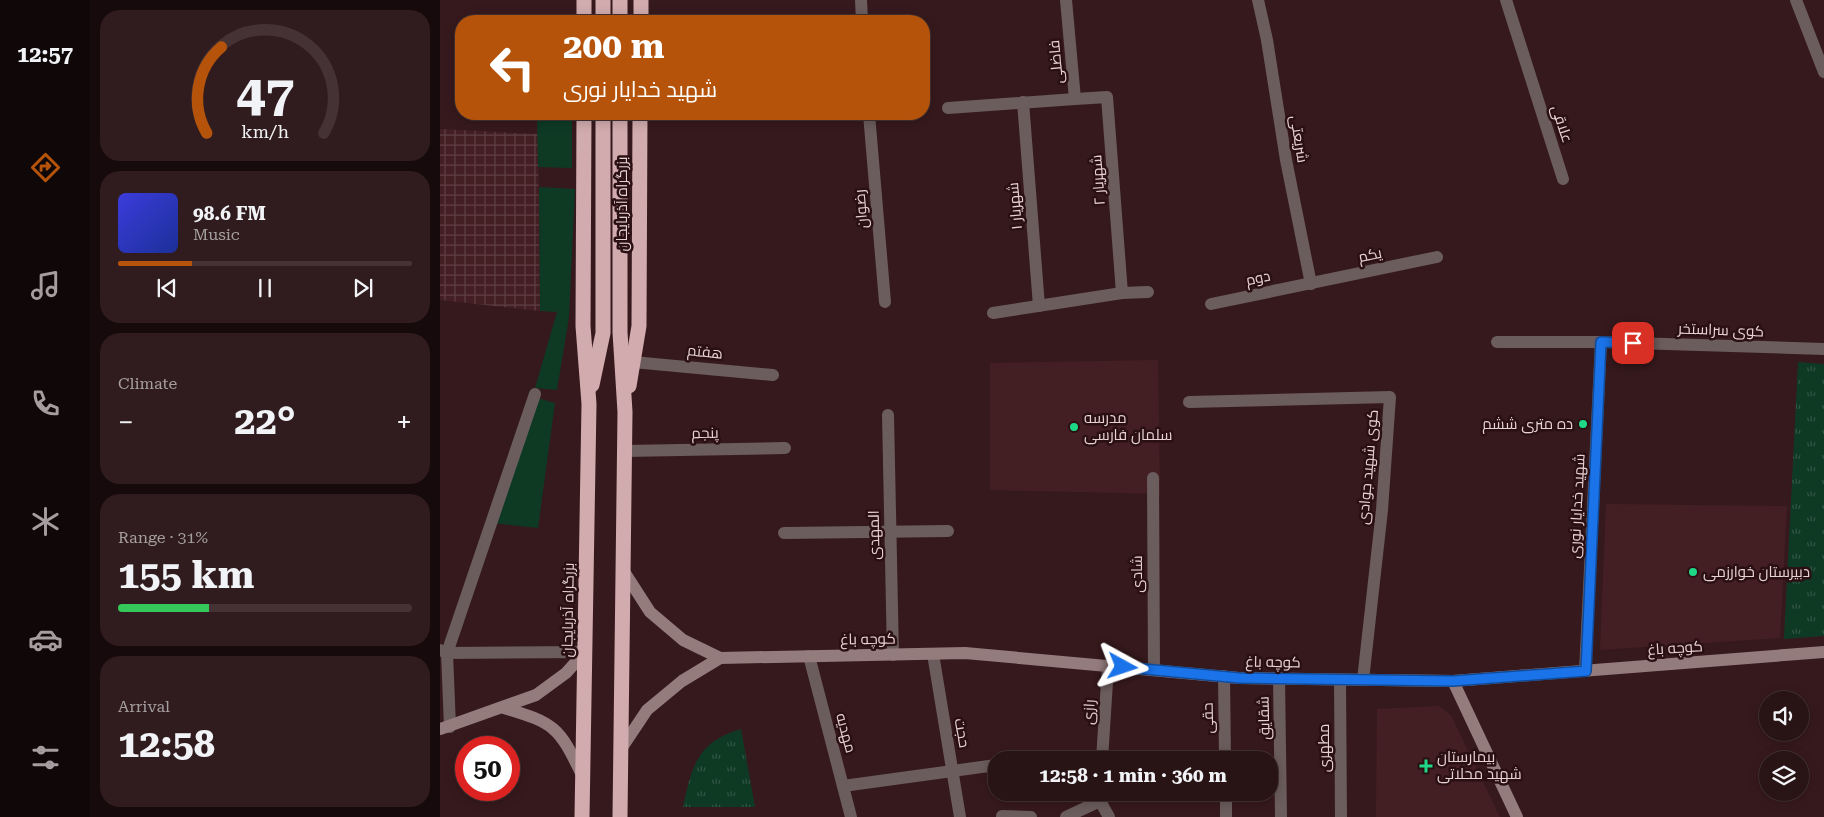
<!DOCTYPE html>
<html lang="en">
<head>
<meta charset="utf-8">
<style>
	body { margin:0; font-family:"Roboto Serif",Cairo,serif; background:#301c1e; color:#f1f3f6; height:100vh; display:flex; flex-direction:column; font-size:19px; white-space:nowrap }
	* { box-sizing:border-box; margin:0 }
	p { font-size:16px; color:#a59ea0 }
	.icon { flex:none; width:28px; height:28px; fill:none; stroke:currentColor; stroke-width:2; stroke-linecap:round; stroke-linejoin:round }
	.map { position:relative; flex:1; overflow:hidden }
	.details { display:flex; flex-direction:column; gap:10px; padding:10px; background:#160a0c; width:350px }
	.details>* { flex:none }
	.guide { position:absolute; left:15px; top:15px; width:475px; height:105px; border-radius:20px; box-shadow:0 2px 12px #0003,0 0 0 1px #443234; background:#b45309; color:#fff; overflow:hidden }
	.controls { position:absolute; left:1319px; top:691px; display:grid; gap:10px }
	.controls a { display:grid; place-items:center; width:50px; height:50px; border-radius:50%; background:#281315; box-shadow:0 2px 12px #0003,0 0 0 1px #443234; font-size:25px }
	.speed { position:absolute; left:15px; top:736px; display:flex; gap:10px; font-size:25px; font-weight:700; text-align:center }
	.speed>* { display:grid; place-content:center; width:65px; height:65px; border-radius:50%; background:#281315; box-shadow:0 2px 12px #0003,0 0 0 1px #443234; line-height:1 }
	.speed .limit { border:8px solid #d22; background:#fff; color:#111 }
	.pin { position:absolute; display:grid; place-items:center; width:42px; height:42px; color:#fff; margin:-21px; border-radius:10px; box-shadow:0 2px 8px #0006 }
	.me { position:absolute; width:55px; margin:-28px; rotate:95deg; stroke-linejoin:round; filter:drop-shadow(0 0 4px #0008) }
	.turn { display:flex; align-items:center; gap:18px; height:105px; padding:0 25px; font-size:22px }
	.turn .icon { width:65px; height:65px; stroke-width:2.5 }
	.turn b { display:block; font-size:35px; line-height:42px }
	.big { font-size:38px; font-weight:700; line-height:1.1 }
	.details .tile { flex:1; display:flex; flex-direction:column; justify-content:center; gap:8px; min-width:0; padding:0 18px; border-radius:20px; background:#301c1e }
	.details .dial { align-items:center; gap:0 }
	.dial svg { height:130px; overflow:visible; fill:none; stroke:#443234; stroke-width:7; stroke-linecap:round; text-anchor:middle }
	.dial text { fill:#f1f3f6; stroke:none }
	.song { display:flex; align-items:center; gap:15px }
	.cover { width:60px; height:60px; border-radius:8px; background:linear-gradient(135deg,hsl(240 70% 55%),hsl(230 70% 35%)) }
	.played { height:5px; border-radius:2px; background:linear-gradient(90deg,#b45309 25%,#443234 25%) }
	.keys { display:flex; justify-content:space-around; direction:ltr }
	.heat { display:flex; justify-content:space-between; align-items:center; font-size:28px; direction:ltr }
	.charge { height:8px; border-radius:4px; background:linear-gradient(90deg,#34c759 31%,#443234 0) }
	.trip { position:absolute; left:548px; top:751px; width:290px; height:50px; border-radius:20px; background:#281315; box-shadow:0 2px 12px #0003,0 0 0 1px #443234; font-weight:700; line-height:50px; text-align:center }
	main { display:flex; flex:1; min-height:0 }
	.tabs { display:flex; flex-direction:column; width:90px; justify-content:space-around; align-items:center; background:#100808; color:#a59ea0 }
	.tabs .icon { width:35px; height:35px }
	.tabs .active { color:#b45309 }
	.tabs b { font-size:22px; color:#f1f3f6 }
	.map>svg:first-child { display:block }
	.built { fill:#431f23 }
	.industrial { fill:url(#industrial-grid) }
	.grass { fill:#0e3a24 }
	.park { fill:url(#park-tufts) }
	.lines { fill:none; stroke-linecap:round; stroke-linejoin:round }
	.street { stroke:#6b5c5d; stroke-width:12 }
	.secondary { stroke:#947c7d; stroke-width:12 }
	.highway { stroke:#d1abad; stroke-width:15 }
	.route-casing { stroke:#114b97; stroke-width:12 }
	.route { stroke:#1a73e8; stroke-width:9 }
	.poi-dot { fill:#1fd887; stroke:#2b1013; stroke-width:2 }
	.labels { text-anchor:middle; stroke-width:5; stroke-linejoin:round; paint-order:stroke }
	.street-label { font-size:15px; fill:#e8d3d4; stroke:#2b1013 }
	.poi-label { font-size:15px; fill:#e8d3d4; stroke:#2b1013; text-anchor:start }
</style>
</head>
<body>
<main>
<nav class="tabs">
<b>12:57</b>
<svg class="icon active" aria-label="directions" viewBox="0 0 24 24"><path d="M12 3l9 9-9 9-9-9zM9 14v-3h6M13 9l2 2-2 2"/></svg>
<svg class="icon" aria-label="music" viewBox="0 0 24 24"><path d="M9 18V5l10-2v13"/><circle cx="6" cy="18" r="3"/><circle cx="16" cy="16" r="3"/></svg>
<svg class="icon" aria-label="phone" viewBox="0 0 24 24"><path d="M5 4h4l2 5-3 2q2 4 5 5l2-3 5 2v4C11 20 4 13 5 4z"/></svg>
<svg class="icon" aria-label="climate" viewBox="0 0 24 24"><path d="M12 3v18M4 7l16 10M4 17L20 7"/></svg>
<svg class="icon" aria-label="car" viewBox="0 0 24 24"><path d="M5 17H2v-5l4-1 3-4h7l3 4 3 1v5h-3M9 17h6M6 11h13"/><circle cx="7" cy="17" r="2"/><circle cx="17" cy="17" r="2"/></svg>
<svg class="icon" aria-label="filters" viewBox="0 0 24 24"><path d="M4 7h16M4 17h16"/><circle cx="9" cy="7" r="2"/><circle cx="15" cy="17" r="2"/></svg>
</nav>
<section class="details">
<div class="tile dial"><svg viewBox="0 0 100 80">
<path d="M14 69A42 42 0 1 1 86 69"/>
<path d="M14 69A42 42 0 0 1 23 16" stroke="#b45309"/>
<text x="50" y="56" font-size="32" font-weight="700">47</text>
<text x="50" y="72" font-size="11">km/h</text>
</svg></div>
<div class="tile">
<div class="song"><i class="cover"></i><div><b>98.6 FM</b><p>Music</p></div></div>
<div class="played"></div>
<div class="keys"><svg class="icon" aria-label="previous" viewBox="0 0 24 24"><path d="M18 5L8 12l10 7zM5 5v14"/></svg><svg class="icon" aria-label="pause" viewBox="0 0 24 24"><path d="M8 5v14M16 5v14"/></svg><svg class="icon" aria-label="next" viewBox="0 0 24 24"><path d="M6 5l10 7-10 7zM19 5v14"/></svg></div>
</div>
<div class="tile"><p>Climate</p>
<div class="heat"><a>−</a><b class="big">22°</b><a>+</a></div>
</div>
<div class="tile"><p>Range · 31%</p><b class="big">155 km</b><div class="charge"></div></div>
<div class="tile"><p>Arrival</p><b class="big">12:58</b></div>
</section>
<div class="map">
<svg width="1384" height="817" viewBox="0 0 1384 817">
	<defs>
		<pattern id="industrial-grid" width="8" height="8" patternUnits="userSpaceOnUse" patternTransform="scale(1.25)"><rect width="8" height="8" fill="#431f23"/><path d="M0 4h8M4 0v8" fill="none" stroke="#5e3f42"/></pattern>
		<pattern id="park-tufts" width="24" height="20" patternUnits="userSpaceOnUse" patternTransform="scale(1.25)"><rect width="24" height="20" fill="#0e3a24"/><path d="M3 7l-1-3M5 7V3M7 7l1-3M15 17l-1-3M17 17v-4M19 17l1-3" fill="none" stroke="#315643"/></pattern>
	</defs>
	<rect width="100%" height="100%" fill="#36191c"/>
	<!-- built -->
	<g class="built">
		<path d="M718,360L720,494L550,490V363Z"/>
		<path d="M1166,504L1347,506L1340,638L1160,650Z"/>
		<path d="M999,706L1011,715L1060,817H936L937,709Z"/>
	</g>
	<!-- industrial -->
	<path class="industrial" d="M0,129L98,134L100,311L0,300Z"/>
	<!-- grass -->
	<g class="grass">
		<path d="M133,17V21H95V18Z"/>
		<path d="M97,114H132V168L98,167Z"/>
		<path d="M99,187L135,189L129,317L117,390L95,388L117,312L100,311Z"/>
		<path d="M94,397L115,403L98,528L52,523Z"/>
	</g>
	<!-- park -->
	<g class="park">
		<path d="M1358,362L1384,364V636L1344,639Z"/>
		<path d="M301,729L315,807H243C252,766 257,742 301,729Z"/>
	</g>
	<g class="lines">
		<!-- street -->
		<g class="street">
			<path d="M421,0L422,21"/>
			<path d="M818,0L827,40L846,160L871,284"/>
			<path d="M1066,0L1123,179"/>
			<path d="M1356,0L1384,72"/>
			<path d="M635,99L667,97L682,293"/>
			<path d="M583,102L599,306"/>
			<path d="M508,108L635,99L626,0"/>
			<path d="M429,114L445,302"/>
			<path d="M771,304L997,257"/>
			<path d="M553,313L682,293L708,292"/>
			<path d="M1057,342H1161L1384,349"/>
			<path d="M193,362L333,375"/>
			<path d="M749,402L950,397L942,510L923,680"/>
			<path d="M448,415L453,655"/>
			<path d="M185,451L345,448"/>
			<path d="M713,478L714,670"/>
			<path d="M344,533L508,531"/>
			<path d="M0,650L7,653L145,652"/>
			<path d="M493,654L520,817"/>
			<path d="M369,656L411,817"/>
			<path d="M1145,671L1161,342"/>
			<path d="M784,676L785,760"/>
			<path d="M839,678L841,817"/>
			<path d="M900,680L901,817"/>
			<path d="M10,727L7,653L95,394"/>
			<path d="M662,760L668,666"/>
			<path d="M403,786L556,765"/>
			<path d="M661,792L660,801L669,817"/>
			<path d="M786,792V817"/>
			<path d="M562,816L591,817"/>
			<path d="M626,817L660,801"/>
		</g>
		<!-- secondary -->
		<g class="secondary">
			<path d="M280,658L525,653L799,678L1013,681L1384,652"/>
			<path d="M1013,681L1077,817"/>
			<path d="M64,708C115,723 119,727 142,775"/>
			<path d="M0,729L96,695L126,673L145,652"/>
			<path d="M181,749L207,710L242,681L280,658L243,640L210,612L183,570"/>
		</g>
		<!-- highway -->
		<g class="highway">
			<path d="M180,0V21"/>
			<path d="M144,21V0"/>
			<path d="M163,21V0"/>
			<path d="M201,21V0"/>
			<path d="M180,114V332L185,412L180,817"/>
			<path d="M152,385L163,333V114"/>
			<path d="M189,386L199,326L200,114"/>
			<path d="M142,817L149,404L143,326L144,114"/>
		</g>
	</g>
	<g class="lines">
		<!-- route casing -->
		<g class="route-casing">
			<path id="route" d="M683,667L799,678L1013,681L1146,671L1161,342L1193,343"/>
		</g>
		<!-- route -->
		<use href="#route" class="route"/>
	</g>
	<!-- markers -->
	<g class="poi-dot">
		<circle cx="1143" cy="424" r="5"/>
		<circle cx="634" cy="427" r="5"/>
		<circle cx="1253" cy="572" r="5"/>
		<path d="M983.5 758.5h5v5h5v5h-5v5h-5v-5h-5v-5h5z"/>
	</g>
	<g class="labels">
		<!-- street labels -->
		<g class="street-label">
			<text transform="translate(616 62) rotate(-95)" y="5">فاضلی</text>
			<text transform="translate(1122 124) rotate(72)" y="5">علاقی</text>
			<text transform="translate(859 139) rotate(81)" y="5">شریعتی</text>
			<text transform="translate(658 180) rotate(-94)" y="5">شهریار ۲</text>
			<text transform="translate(182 204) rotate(-90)" y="5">بزرگراه آذربایجان</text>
			<text transform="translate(575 206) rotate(-95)" y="5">شهریار ۱</text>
			<text transform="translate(421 209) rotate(-95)" y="5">رضوان</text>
			<text transform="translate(930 255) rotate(-12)" y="5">یکم</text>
			<text transform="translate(818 278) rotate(-12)" y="5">دوم</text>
			<text transform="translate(1281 330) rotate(2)" y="5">کوی سراستخر</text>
			<text transform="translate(265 352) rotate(6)" y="5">هفتم</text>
			<text transform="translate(265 433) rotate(-1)" y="5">پنجم</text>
			<text transform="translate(928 467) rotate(-85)" y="5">کوی شهید جوادی</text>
			<text transform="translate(1137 506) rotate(-87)" y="5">شهید خدایار نوری</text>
			<text transform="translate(434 535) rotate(-91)" y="5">المهدی</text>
			<text transform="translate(697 574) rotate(-90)" y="5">شادی</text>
			<text transform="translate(128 610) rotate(-89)" y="5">بزرگراه آذربایجان</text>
			<text transform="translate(428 639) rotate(-1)" y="5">کوچه باغ</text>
			<text transform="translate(1235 648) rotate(-4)" y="5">کوچه باغ</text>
			<text transform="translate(833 662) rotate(1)" y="5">کوچه باغ</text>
			<text transform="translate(649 712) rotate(-87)" y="5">رازی</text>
			<text transform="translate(768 718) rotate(-91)" y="5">حقی</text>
			<text transform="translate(824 718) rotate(-91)" y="5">شقایق</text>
			<text transform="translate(406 733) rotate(75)" y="5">مهدیه</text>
			<text transform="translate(522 733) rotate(80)" y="5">حجت</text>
			<text transform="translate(884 748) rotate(-90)" y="5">مطهری</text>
		</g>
		<!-- poi labels -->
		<g class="poi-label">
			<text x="644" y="423">مدرسه<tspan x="644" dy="17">سلمان فارسی</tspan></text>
			<text x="1133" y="429" text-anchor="end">ده متری ششم</text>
			<text x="1263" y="577">دبیرستان خوارزمی</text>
			<text x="997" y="762">بیمارستان<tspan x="997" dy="17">شهید محلاتی</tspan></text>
		</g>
	</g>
</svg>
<div class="controls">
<a><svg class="icon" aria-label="sound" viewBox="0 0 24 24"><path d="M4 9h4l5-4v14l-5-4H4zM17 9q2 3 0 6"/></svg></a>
<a><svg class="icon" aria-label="layers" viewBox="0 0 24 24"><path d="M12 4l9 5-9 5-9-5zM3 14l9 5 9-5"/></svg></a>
</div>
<div class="speed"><div class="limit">50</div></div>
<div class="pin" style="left:1193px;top:343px;background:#d93025"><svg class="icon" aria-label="arrive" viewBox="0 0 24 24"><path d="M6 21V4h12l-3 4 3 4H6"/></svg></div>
<svg class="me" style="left:683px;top:667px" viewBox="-20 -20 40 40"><path d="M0-17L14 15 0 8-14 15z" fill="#1a73e8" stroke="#fff" stroke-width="4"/></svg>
<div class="trip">12:58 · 1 min · 360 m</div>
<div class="guide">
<div class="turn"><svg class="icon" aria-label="left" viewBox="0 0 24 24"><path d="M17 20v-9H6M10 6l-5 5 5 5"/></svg><div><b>200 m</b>شهید خدایار نوری</div></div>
</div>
</div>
</main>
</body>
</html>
